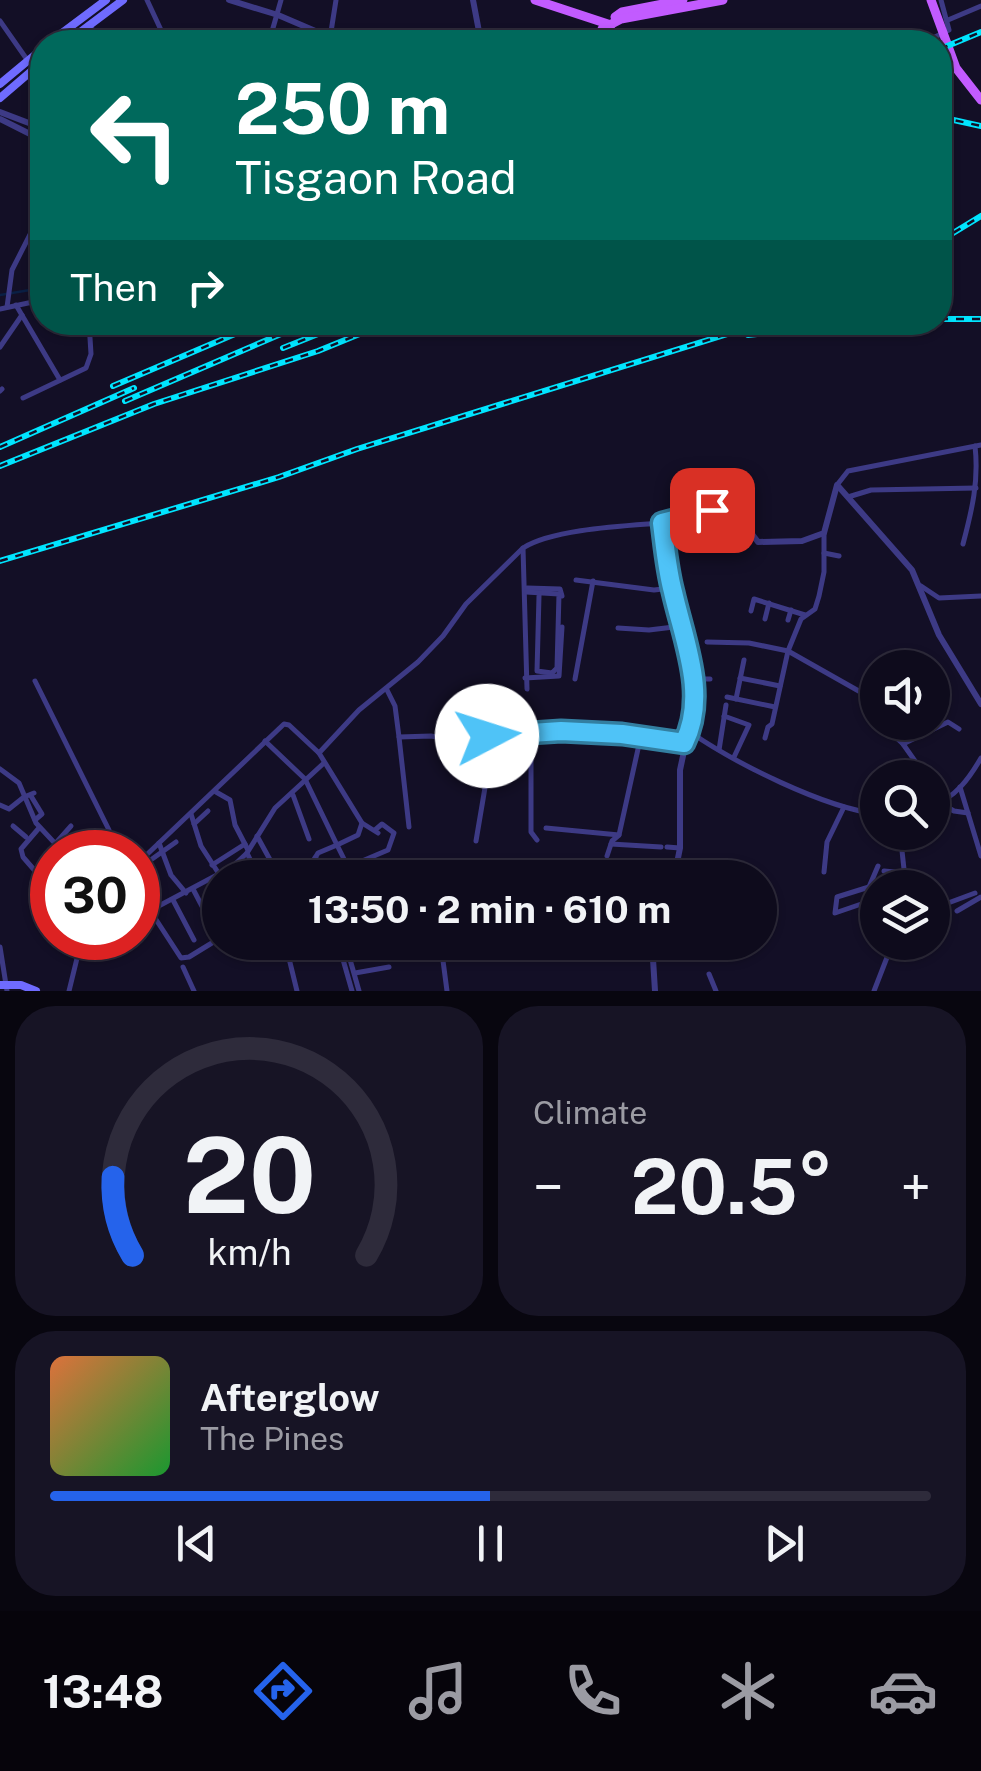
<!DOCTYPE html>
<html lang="en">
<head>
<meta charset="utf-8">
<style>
	body { margin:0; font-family:"Public Sans",sans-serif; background:#171425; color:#f1f3f6; height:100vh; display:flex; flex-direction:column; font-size:38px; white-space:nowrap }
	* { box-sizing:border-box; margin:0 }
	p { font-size:32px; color:#9b9ba3 }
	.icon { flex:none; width:55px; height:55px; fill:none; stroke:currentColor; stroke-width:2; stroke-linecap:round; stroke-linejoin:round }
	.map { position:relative; height:991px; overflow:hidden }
	.drawer { display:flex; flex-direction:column; gap:15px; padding:15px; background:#08060f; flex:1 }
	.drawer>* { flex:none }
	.banner { position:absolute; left:30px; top:30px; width:922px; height:305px; border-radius:40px; box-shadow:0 2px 8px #0004,0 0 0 2px #2e2b3b; background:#00695c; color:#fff; overflow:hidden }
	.fabs { position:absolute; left:860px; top:650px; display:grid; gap:20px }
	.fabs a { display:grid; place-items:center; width:90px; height:90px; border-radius:50%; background:#0e0b1c; box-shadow:0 2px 8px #0004,0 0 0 2px #2e2b3b; font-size:50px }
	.speed { position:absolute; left:30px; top:830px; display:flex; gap:20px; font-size:50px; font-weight:700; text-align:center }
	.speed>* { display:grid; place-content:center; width:130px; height:130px; border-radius:50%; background:#0e0b1c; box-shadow:0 2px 8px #0004,0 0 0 2px #2e2b3b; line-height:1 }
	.speed .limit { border:15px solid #d22; background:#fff; color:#111 }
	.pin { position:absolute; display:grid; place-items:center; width:85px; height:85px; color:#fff; margin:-42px; border-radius:20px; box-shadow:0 5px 15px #0006 }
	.me { position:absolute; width:110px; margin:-55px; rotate:85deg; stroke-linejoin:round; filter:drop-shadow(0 0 8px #0008) }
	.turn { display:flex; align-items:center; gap:35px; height:210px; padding:0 40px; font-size:45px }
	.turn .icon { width:130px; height:130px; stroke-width:2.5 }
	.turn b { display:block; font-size:70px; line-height:85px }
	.then { display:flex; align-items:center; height:95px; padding:0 40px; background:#0003; gap:20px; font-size:38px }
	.big { font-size:75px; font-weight:700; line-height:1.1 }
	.drawer .card { flex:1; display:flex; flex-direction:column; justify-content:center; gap:15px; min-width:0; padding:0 35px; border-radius:40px; background:#171425 }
	.drawer .dial { align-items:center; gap:0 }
	.dial svg { height:260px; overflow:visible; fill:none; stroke:#2e2b3b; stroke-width:7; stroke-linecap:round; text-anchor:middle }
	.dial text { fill:#f1f3f6; stroke:none }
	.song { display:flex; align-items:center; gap:30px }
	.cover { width:120px; height:120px; border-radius:15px; background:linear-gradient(135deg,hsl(20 70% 55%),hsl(130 70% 35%)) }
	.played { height:10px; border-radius:5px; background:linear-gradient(90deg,#2563eb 50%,#2e2b3b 50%) }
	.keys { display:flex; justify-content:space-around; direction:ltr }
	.heat { display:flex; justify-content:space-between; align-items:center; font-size:55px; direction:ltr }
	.drawer .tiles { flex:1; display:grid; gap:15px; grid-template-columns:1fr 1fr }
	.card:last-child { grid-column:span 2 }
	.trip { position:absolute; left:202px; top:860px; width:575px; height:100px; border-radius:50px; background:#0e0b1c; box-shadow:0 2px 8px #0004,0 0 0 2px #2e2b3b; font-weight:700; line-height:100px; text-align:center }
	.dock { display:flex; height:160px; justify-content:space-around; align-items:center; background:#06040b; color:#9b9ba3 }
	.dock .icon { width:70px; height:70px }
	.dock .active { color:#2563eb }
	.dock b { font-size:45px; color:#f1f3f6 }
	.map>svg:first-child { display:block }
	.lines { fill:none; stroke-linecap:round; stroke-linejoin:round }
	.stream { stroke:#0a1f44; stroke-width:2.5 }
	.minor { stroke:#3d3a85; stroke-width:5 }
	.tertiary { stroke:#3d3a85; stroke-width:6 }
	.secondary { stroke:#6f6bff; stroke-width:8 }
	.primary { stroke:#c25bff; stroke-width:9 }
	.rail-casing { stroke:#00e5ff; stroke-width:6 }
	.rail { stroke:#130f26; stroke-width:2.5; stroke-dasharray:8; stroke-linecap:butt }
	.route-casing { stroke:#337fa1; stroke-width:25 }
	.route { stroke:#4fc3f7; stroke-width:18 }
</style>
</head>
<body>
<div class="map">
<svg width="981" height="991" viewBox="0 0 981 991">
	<rect width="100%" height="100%" fill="#130f26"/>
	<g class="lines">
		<!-- stream -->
		<path class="stream" d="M0,295L42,288"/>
		<!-- minor -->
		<g class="minor">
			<path d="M147,0L161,30"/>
			<path d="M948,20L981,6"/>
			<path d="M0,21L28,61"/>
			<path d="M90,26L101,42"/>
			<path d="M330,38L336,0"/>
			<path d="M379,39L396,42L410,34L479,32"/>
			<path d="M269,42L281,0"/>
			<path d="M306,42L310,29"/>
			<path d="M925,42L949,30L941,0"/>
			<path d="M16,305L60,380"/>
			<path d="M7,307L12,270L42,211"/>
			<path d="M0,309L42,300"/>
			<path d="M0,347L22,315"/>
			<path d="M0,391L2,389"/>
			<path d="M23,398L86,368L91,354L89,322"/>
			<path d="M837,485L848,471L981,445"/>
			<path d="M848,497L871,490L976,488"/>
			<path d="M963,544C972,510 979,481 975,446"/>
			<path d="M523,548L527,689"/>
			<path d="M824,553L839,556"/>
			<path d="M576,580L654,590L672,588"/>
			<path d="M921,586L939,598L981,596"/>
			<path d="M527,588L560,589L562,596"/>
			<path d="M526,592L559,594L557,668L552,673L537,671L539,596"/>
			<path d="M751,611L754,599L805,615"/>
			<path d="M765,619L769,603"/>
			<path d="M788,620L791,610"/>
			<path d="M618,628L649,630L682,626"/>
			<path d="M707,642L749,643L788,651L864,694L878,720"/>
			<path d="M525,678L559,676L562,627"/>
			<path d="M740,678L780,686"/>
			<path d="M575,679L593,581"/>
			<path d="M693,679H710"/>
			<path d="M35,681L109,830L107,843L100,852"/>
			<path d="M387,690L395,706L399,737L431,736L447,739L561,731L622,734L684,743"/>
			<path d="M864,694L878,689"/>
			<path d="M727,697L775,707"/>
			<path d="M736,699L744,660"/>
			<path d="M724,716L749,725L734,757"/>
			<path d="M880,722L903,744L927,778"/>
			<path d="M453,727L531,720V832L537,840"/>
			<path d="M690,732C735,763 824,808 878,814"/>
			<path d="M399,737L409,827"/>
			<path d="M765,738L768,727L772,724L788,651L801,619L815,609L819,596L824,572V533"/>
			<path d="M265,741L305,779L337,845L318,853L315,858"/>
			<path d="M903,744L948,722L959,729"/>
			<path d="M719,750L726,705"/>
			<path d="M319,753L359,710L418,662L443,636L466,604L523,548C553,529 625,526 662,523"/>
			<path d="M0,769L19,783L36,823L63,852"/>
			<path d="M960,787L981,856"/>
			<path d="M216,792L230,800L235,825L248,850"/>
			<path d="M293,795L309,839"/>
			<path d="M31,796L42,814L35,820"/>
			<path d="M940,803L954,811L968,813"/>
			<path d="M0,805L9,809L24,797L34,793"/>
			<path d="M932,805C955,799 970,777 981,758"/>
			<path d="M191,814L201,846L219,874"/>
			<path d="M362,823L378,833"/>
			<path d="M194,824L208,811"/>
			<path d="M13,826L26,837"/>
			<path d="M546,828L619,835"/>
			<path d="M900,832L906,888"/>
			<path d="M257,836L280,878"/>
			<path d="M476,841L490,758L486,725"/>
			<path d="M159,843L171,875L186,893"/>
			<path d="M55,844L71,826"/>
			<path d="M611,844L661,847"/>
			<path d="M667,847L680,848"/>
			<path d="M247,853L259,878"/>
			<path d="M607,856L612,841L619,835L640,740"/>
			<path d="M315,858L321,863L326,878"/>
			<path d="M315,858L317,878"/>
			<path d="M138,863L284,724L289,725L319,753L362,823L358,835L337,845L348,867L388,850L394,833L382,824L375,830"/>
			<path d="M52,865L37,873L32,883L45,912L52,916"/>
			<path d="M212,865L245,844"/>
			<path d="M443,866H458L459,878"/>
			<path d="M232,867L237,878"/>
			<path d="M138,869L176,842"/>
			<path d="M884,871L905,873"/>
			<path d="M36,872L23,857L21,849L39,828"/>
			<path d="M824,872L827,842L844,807"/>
			<path d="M138,884L150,906"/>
			<path d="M869,887L837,897L835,913L873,900L870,890"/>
			<path d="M193,889L216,933"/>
			<path d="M878,891L870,890L869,887L878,866"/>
			<path d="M138,899L155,918L181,958L189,957L220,938"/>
			<path d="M173,900L194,940"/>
			<path d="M932,909L975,893"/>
			<path d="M957,911L981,897"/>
			<path d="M138,917L232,867L247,853L275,808L324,763"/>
			<path d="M285,942L297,991"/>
			<path d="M338,942L352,991"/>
			<path d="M345,942L359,991"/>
			<path d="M575,942L623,958L653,959"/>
			<path d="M0,947L7,991"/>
			<path d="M442,953L447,991"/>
			<path d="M183,967L194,991"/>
			<path d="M355,973L389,967"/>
			<path d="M709,974L716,991"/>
			<path d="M69,991L82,938"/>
			<path d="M874,991L893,942"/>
		</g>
		<!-- tertiary -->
		<g class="tertiary">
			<path d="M229,0L278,15L341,42"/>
			<path d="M473,0L481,42"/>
			<path d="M591,42L602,29"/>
			<path d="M0,112L42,128"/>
			<path d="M0,119L42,140"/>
			<path d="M838,486L912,570L939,635L981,704"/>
			<path d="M674,878L680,848V770L695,700L693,668L672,588L662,523L728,509L736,513L758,542L802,541L824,533L837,485"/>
			<path d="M655,991L653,959L659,942"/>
		</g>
		<!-- secondary -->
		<g class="secondary">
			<path d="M50,42L106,0"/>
			<path d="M67,42L123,0"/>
			<path d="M0,84L42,49"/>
			<path d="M0,98L42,62"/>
			<path d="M0,985H21L36,991"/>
		</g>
		<!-- primary -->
		<g class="primary">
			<path d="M535,0L611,25"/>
			<path d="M931,0L956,68L981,100"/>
			<path d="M615,17L622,12L683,0"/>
			<path d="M602,29L621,19L723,0"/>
		</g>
		<!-- rail casing -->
		<g class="rail-casing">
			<g id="rail">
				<path d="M940,49L981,32"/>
				<path d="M940,117L981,126"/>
				<path d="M940,241L981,216"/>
				<path d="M940,319H981"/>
				<path d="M748,335L873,322"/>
				<path d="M283,348L348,322"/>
				<path d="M113,386L263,322"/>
				<path d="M125,401L295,328"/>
				<path d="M0,447L134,388"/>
				<path d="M0,466L154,404L318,351L389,322"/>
				<path d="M0,561L279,477L357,449L766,322"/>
			</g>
		</g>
		<!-- rail -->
		<use href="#rail" class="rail"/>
	</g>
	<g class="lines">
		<!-- route casing -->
		<g class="route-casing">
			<path id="route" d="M487,736L561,731L622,734L684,743C708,695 684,641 673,592C667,570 665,546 662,523L712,510"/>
		</g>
		<!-- route -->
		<use href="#route" class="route"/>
	</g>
</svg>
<div class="fabs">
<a><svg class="icon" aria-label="sound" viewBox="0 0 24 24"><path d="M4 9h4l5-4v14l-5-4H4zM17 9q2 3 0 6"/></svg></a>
<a><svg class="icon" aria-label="search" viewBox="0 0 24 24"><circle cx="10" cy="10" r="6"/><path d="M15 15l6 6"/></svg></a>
<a><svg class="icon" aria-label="layers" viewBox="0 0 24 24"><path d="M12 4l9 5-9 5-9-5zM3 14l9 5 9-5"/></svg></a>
</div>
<div class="speed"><div class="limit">30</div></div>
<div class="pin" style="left:712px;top:510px;background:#d93025"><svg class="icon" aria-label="arrive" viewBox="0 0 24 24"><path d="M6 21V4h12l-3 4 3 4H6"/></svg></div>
<svg class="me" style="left:487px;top:736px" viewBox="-20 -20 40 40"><circle r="19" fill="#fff"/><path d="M0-13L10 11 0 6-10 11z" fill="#4fc3f7"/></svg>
<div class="trip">13:50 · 2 min · 610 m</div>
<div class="banner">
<div class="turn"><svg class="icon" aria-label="left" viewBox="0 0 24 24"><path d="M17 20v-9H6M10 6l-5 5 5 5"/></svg><div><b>250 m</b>Tisgaon Road</div></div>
<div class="then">Then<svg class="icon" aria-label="right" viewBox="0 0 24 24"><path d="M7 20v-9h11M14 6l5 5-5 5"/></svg></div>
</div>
</div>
<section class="drawer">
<div class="tiles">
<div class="card dial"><svg viewBox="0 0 100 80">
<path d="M14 69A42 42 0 1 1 86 69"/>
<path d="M14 69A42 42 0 0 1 8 45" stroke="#2563eb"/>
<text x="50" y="56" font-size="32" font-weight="700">20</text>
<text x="50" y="72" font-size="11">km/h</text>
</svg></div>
<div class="card"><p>Climate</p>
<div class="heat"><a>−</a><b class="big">20.5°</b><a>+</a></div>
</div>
<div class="card">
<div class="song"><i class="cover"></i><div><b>Afterglow</b><p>The Pines</p></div></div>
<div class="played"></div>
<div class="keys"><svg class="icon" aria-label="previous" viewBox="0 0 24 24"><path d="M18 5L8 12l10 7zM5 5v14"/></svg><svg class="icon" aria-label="pause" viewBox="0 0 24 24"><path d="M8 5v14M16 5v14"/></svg><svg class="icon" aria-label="next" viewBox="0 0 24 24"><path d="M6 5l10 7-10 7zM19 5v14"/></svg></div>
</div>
</div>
</section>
<nav class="dock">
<b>13:48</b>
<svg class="icon active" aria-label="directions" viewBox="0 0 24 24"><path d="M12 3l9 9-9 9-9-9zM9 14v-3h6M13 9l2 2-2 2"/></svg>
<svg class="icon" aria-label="music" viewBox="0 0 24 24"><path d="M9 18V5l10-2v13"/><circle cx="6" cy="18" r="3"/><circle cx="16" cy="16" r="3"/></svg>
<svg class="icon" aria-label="phone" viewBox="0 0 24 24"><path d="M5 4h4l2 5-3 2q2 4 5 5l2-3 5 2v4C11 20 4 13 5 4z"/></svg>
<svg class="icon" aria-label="climate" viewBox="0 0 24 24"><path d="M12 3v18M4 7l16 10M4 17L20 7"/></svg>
<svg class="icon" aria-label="car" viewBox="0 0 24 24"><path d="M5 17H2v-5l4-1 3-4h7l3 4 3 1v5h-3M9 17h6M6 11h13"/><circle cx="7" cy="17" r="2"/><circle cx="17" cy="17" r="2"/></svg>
</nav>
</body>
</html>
